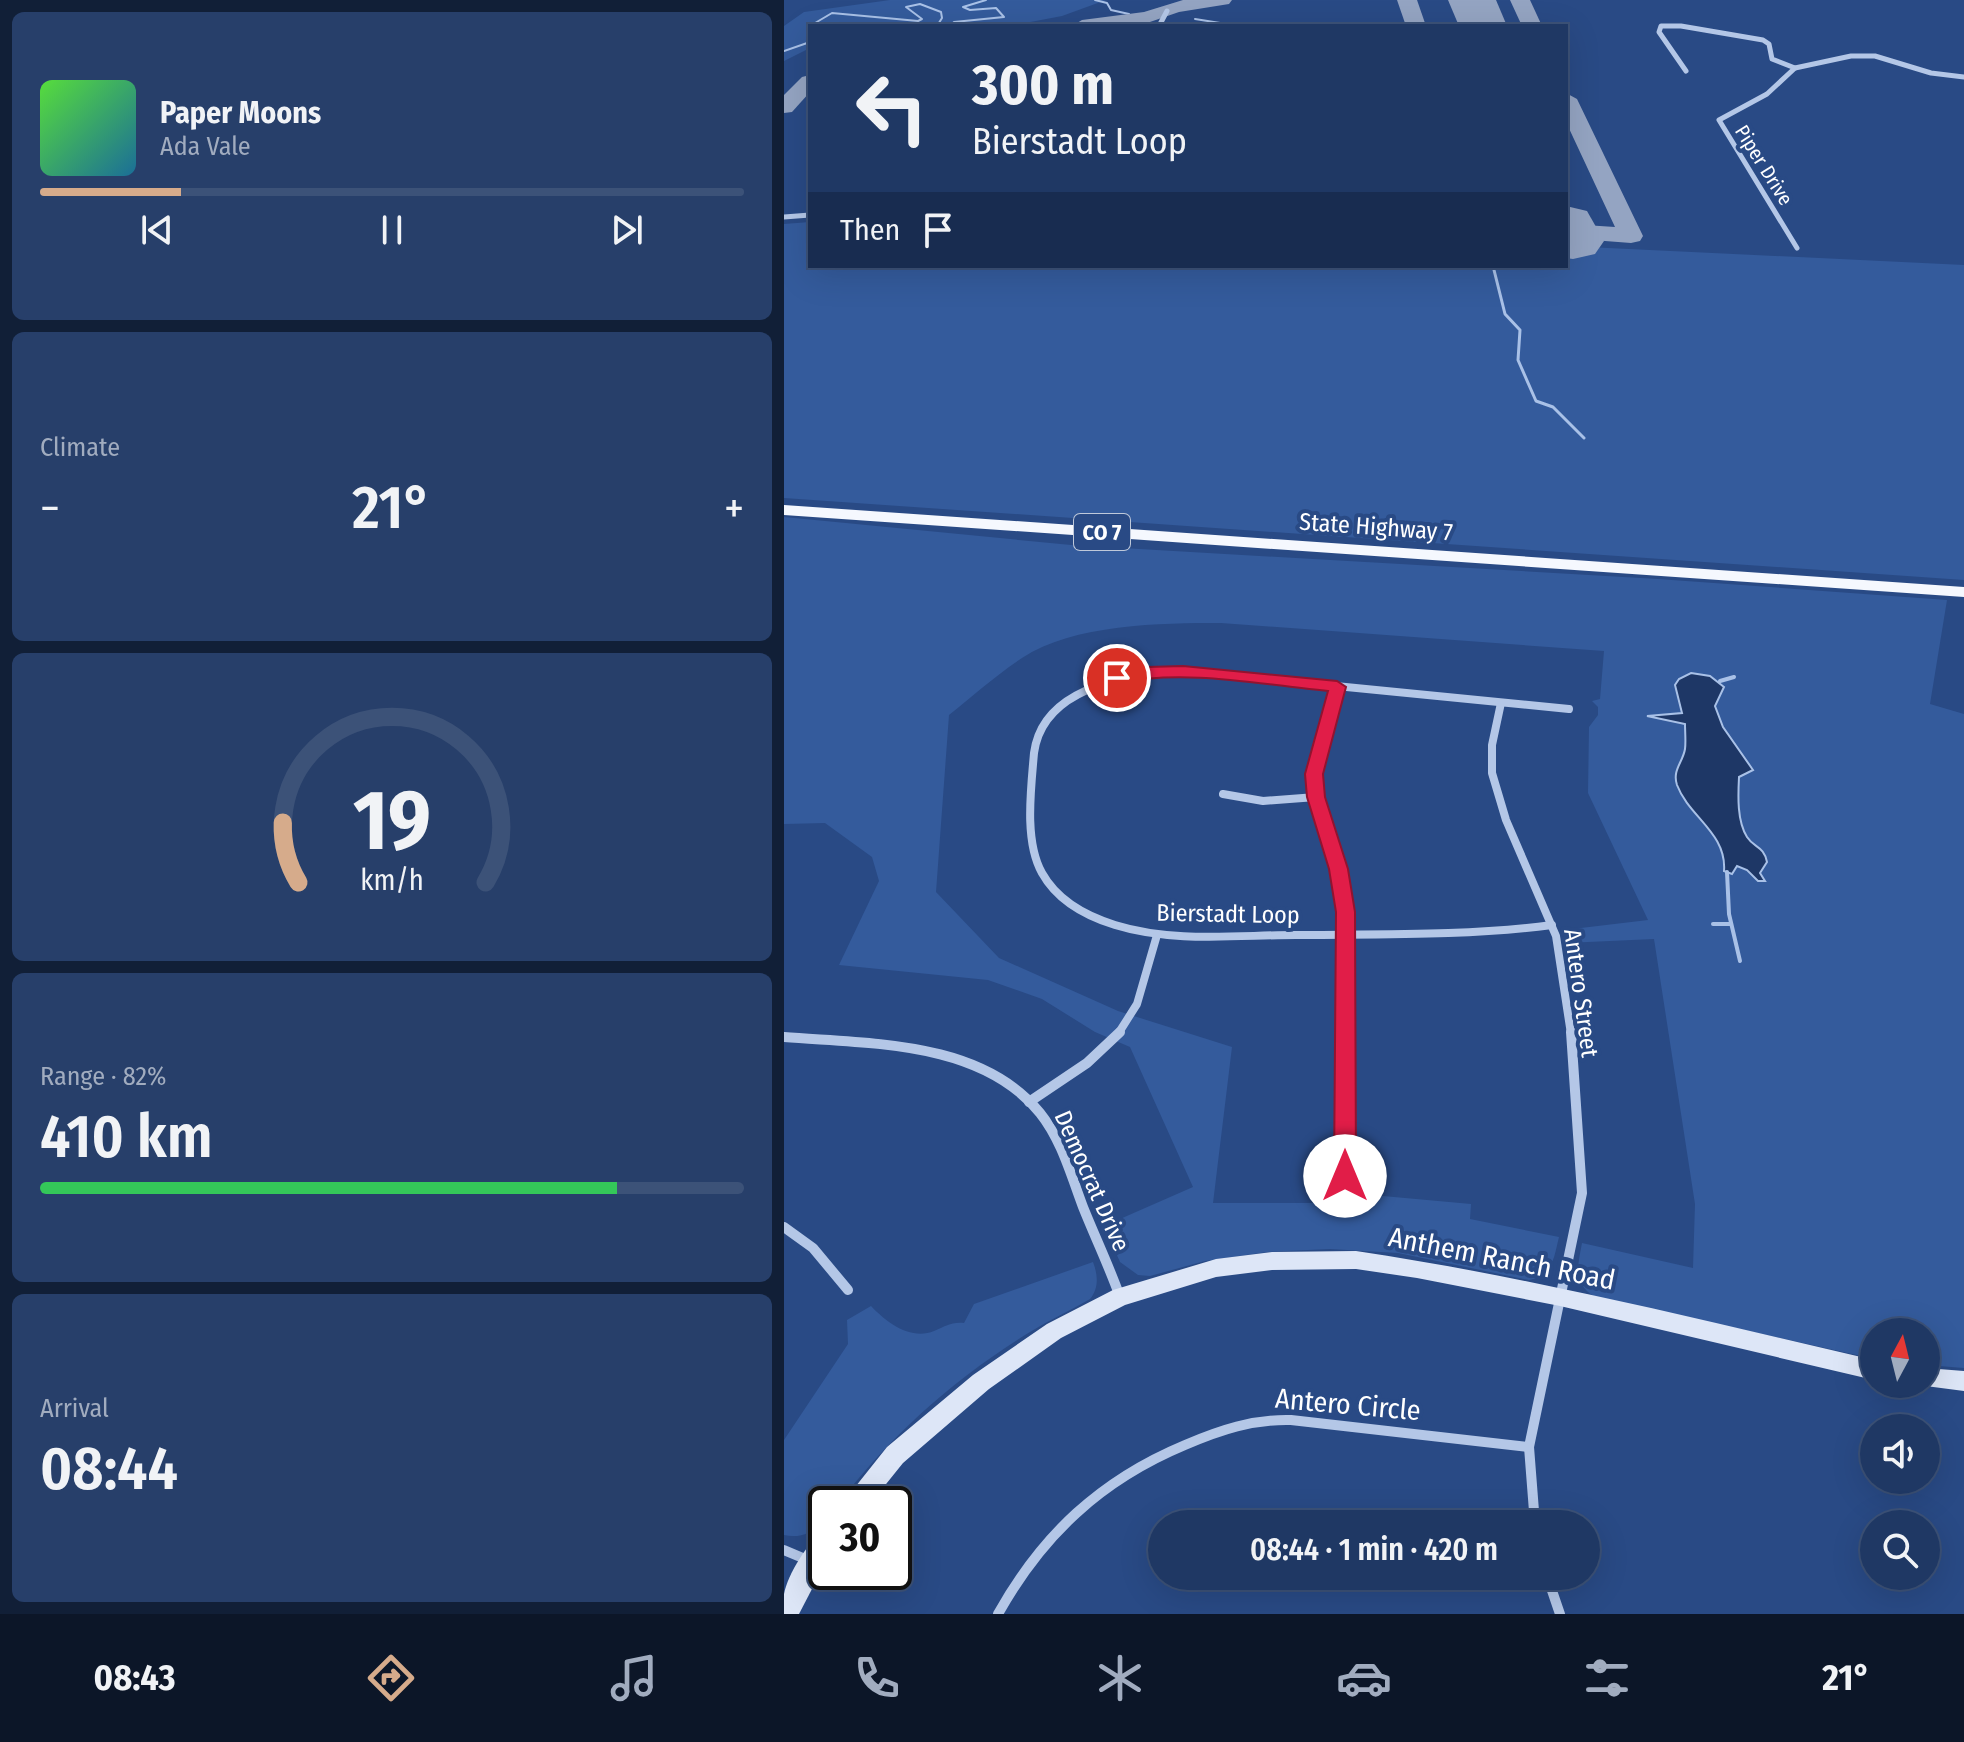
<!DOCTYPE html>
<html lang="en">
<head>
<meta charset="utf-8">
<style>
	body { margin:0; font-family:"Fira Sans Condensed",sans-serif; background:#273f6a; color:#f1f3f6; height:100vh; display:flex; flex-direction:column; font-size:30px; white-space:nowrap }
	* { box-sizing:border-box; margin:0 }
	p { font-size:26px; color:#a1acbf }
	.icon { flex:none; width:44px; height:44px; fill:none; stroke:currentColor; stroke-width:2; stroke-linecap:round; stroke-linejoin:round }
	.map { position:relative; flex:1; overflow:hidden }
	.sheet { display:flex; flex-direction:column; gap:12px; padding:12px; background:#111f37; width:784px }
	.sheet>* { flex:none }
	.top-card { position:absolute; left:24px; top:24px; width:760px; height:244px; border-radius:0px; box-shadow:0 8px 32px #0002,0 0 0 2px #3c5278; background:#1f3864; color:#f1f3f6; overflow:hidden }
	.needle { width:52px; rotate:7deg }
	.fabs { position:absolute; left:1076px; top:1318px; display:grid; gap:16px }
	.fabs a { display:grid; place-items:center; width:80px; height:80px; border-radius:50%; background:#1f3864; box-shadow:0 8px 32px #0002,0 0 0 2px #3c5278; font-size:40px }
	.speed { position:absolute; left:24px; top:1486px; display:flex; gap:16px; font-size:40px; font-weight:700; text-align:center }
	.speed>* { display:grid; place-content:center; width:104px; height:104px; border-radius:50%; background:#1f3864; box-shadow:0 8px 32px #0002,0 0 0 2px #3c5278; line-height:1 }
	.speed .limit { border:4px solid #111; border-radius:12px; background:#fff; color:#111 }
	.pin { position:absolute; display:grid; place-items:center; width:68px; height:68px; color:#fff; margin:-34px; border:4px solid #fff; border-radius:50%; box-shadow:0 2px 8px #0007 }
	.me { position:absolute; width:88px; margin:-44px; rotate:0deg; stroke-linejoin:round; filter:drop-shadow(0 0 6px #0008) }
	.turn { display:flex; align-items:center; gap:28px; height:168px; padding:0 32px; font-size:36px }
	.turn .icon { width:104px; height:104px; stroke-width:2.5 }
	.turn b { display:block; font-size:56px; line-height:68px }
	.then { display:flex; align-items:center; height:76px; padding:0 32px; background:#0003; gap:16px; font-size:30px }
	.big { font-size:60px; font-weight:600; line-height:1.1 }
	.sheet .card { flex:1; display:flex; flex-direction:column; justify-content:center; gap:12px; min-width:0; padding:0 28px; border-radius:12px; background:#273f6a }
	.sheet .dial { align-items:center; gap:0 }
	.dial svg { height:208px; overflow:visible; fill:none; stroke:#3c5278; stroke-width:7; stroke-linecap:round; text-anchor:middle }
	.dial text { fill:#f1f3f6; stroke:none }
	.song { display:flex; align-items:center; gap:24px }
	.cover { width:96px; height:96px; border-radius:12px; background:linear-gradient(135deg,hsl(110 70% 55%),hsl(200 70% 35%)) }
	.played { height:8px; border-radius:4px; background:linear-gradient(90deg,#d6ab8b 20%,#3c5278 20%) }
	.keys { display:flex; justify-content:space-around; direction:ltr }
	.heat { display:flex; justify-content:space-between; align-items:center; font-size:44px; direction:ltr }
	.charge { height:12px; border-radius:6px; background:linear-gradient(90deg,#34c759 82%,#3c5278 0) }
	.trip { position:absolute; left:364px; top:1510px; width:452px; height:80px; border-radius:40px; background:#1f3864; box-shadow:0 8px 32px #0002,0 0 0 2px #3c5278; font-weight:600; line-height:80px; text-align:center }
	.menu { display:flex; height:128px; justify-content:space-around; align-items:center; background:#0c1628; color:#a1acbf }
	.menu .icon { width:56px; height:56px }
	.menu .current { color:#d6ab8b }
	.menu b { font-size:36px; color:#f1f3f6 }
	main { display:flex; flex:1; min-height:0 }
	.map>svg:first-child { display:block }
	.green { fill:#345b9c }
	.water { fill:#1e3766; stroke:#a9c1e7; stroke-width:2 }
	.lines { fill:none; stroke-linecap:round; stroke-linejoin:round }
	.stream-far2 { stroke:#a9c1e7; stroke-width:2 }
	.stream-far1 { stroke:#a9c1e7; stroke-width:3 }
	.stream { stroke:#a9c1e7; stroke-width:4 }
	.taxiway { fill:#94a4c2; fill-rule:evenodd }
	.runway { fill:#94a4c2; fill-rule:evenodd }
	.street-far2 { stroke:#b4c7e7; stroke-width:5 }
	.street-far1 { stroke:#b4c7e7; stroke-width:8 }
	.street { stroke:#b4c7e7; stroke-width:10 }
	.secondary { fill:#dde6f7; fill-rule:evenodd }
	.primary { fill:#f5f8fe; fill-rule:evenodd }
	.route { fill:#e11d48; stroke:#92132f; stroke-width:2 }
	.labels { text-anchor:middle; stroke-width:8; stroke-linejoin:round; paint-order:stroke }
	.far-street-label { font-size:20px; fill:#fff; stroke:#294a85 }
	.shield { fill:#294a85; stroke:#bfc9da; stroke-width:2 }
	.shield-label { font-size:22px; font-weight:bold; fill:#fff }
	.street-label { font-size:24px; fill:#fff; stroke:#294a85 }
	.near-street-label { font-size:28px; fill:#fff; stroke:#294a85 }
</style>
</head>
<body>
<main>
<section class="sheet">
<div class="card">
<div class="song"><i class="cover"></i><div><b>Paper Moons</b><p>Ada Vale</p></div></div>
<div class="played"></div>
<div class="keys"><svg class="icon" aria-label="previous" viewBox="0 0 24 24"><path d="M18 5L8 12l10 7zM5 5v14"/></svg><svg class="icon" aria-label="pause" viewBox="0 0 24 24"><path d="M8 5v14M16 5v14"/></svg><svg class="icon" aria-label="next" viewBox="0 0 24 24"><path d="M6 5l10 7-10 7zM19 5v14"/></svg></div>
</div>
<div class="card"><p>Climate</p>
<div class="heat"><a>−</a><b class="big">21°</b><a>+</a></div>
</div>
<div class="card dial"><svg viewBox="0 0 100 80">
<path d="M14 69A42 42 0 1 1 86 69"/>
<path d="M14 69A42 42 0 0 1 8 46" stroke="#d6ab8b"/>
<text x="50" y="56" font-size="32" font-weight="700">19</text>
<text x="50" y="72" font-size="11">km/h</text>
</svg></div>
<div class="card"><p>Range · 82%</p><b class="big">410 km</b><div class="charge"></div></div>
<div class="card"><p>Arrival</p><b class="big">08:44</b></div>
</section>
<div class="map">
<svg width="1180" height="1614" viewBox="0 0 1180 1614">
	<rect width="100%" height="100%" fill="#294a85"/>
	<!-- green -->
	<g class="green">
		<path d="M106,0H322L278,16L225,26H26V48L0,61V26L20,12Z"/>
		<path d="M26,222V266H782V246L1180,265V580L0,498V224Z"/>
		<path d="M0,517L287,545L874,579L1163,600L1146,704L1180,714V1368L1142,1365V1332H1090V1358L1077,1356L811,1297C788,1283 794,1265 798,1243L909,1268L911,1204L870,939L782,943L780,930L864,920L804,793L805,727L814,715V707L808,701L816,699L820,651L437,623C377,623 289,624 238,658C212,675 189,696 165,715L152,892L215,958L334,1011L448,1047L429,1203H529L536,1199L550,1205L578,1203L588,1195L687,1204L686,1219L775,1237C770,1257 769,1276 745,1280L614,1253L546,1249L483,1252L421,1261L366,1276L354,1275L336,1262L320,1226L409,1187L346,1047L311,1032L258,999L204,980L55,965L95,881L88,857L41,823L0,824Z"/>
		<path d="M309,1262C314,1275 315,1288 306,1299C286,1311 265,1320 246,1332C171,1378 108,1434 54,1504H42V1519C31,1532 17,1539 0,1535V1440L64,1344L63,1320L87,1306C102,1322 127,1341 150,1331C163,1326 166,1322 180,1323L190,1304Z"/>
	</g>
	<!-- water -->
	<path class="water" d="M907,673L926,676L940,687L931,706L939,727L969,770L955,777C954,796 953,821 963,837C970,848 980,846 983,862L976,873L981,881H974L963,870L953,866L948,874L940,871C943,833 905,817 893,785C888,770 899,762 901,749C902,742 901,732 901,724L863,716L898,713L891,685L895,679Z"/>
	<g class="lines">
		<!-- stream-far2 -->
		<g class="stream-far2">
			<path d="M311,0L323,3L327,10L345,14"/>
			<path d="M411,19L455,26"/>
			<path d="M26,26L48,13L134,21L138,19L122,7L136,4L157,12L158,18L153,26"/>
			<path d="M166,26L170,22L220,17L212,8L186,10L179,7L202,0"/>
			<path d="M0,51L26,42"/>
		</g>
		<!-- stream-far1 -->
		<path class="stream-far1" d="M709,266L721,314L736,330L734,360L752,401L769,407L800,438"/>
		<!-- stream -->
		<g class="stream">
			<path d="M936,681L950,677"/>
			<path d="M943,872L945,914L956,961"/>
			<path d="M929,924H947"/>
		</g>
		<!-- taxiway -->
		<g class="taxiway">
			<path d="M399,0H448L445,4L395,12L363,23L288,26L298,20L360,12Z"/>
			<path d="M613,0H633L642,26H622Z"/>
			<path d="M726,0H746L758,26H738Z"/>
			<path d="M26,75V92L8,112L0,113V95L18,77Z"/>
			<path d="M782,93L793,99L859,236L856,241L847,243L782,238V224H785L831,227L782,122Z"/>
		</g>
		<!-- runway -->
		<g class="runway">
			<path d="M664,0H712L723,26H675Z"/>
			<path d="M782,206L803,211L820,241L811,254L789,259L782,258Z"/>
		</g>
		<!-- street-far2 -->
		<g class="street-far2">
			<path d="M375,26L383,11"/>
			<path d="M902,71L875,32L877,26H897L979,40L985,44L988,59L1011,68"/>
			<path d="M0,217L26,215"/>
			<path d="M1013,248L935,120L983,94L1011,68L1067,56H1091L1147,73L1180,77"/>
		</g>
		<!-- street-far1 -->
		<g class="street-far1">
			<path d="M553,687L530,774L532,797L554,869L562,912V1034"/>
			<path d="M717,703L708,745V773L722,820L772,936L787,1034"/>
			<path d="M439,794L479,801L532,797"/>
			<path d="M768,925C683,936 598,934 512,935C453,935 389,943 331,925C302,916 273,900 258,873C240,841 247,789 250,753C259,686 345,674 399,671L785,709"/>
			<path d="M334,1034L353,1004L373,935"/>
		</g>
		<!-- street -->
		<g class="street">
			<path d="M0,1037C85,1044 197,1040 256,1113C277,1139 287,1175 299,1207C311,1237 325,1266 336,1297"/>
			<path d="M245,1102L303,1063L336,1032"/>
			<path d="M561,1176L562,1032"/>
			<path d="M0,1227L29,1248L64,1290"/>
			<path d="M751,1524L745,1447L798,1193L787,1032"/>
			<path d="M0,1550L26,1561"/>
			<path d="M763,1576L776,1614"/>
			<path d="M214,1614C258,1535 317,1480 401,1445C436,1430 469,1419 507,1420L745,1447"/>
		</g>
		<!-- secondary -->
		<g class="secondary">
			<path d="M572,1251C747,1277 918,1320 1090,1360V1380L776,1306L633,1278L572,1269L488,1270L432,1277L341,1305L277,1338L205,1389L119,1463L86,1504H61L64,1496L103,1447L189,1375L263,1324L329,1290L432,1259L488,1252Z"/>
			<path d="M1142,1368L1180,1371V1391L1134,1385L1142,1384Z"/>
			<path d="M42,1531V1562L15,1614H0C0,1608 0,1601 0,1594C3,1576 25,1538 42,1531Z"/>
		</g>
		<!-- primary -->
		<path class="primary" d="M0,505L1180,587V597L0,515Z"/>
	</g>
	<!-- route -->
	<path class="route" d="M399,666L553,681L562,687L539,774L541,797L564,869L571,912L572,1176L569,1182L561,1185L553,1182L550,1176L552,912L545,869L523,797L521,774L544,691C474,684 402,669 333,683L324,678L327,674L363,667Z"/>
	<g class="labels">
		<!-- far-street labels -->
		<g class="far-street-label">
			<text transform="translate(980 165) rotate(58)" y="7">Piper Drive</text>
		</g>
		<!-- shield labels -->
		<rect class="shield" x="290" y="514" width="56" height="36" rx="6"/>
		<g class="shield-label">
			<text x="318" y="540">CO 7</text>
		</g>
		<!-- street labels -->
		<g class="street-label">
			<text transform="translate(592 527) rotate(4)" y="8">State Highway 7</text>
			<text transform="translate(444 914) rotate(1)" y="8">Bierstadt Loop</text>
			<text transform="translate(797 993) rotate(82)" y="8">Antero Street</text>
			<text transform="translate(308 1181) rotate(66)" y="8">Democrat Drive</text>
		</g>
		<!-- near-street labels -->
		<g class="near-street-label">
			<text transform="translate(718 1258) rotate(11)" y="10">Anthem Ranch Road</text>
			<text transform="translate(564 1404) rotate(5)" y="10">Antero Circle</text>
		</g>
	</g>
</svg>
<div class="fabs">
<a><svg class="needle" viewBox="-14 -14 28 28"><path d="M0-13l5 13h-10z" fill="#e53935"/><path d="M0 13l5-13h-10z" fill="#a1acbf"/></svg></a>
<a><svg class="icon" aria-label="sound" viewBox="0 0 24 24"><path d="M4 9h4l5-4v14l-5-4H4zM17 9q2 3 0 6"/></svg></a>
<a><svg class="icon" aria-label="search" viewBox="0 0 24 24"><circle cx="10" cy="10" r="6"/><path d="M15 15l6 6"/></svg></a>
</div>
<div class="speed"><div class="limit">30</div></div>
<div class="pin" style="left:333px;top:678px;background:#d93025"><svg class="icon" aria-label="arrive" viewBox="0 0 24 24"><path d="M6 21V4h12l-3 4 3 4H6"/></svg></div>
<svg class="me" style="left:561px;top:1176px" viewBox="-20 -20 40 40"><circle r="19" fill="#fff"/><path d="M0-13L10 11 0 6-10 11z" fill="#e11d48"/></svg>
<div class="trip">08:44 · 1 min · 420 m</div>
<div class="top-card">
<div class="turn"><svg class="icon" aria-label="left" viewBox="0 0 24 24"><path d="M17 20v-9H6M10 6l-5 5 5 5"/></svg><div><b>300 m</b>Bierstadt Loop</div></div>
<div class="then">Then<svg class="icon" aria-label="arrive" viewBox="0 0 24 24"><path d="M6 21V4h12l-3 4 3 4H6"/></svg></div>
</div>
</div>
</main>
<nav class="menu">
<b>08:43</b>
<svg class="icon current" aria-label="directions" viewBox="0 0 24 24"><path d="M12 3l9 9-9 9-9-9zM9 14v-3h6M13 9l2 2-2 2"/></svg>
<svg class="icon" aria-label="music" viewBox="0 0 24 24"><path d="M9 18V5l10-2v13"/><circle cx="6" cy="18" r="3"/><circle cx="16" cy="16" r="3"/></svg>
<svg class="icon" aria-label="phone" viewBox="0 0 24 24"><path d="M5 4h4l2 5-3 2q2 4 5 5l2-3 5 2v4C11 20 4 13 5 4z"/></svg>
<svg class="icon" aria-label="climate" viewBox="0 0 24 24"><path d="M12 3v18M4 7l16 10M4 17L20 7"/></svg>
<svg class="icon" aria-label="car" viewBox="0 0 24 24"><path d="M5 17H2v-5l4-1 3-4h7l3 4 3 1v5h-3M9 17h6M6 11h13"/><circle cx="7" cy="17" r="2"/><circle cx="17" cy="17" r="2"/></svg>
<svg class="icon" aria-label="filters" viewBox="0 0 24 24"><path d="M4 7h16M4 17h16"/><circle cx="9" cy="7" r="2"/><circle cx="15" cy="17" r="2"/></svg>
<b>21°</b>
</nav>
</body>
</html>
